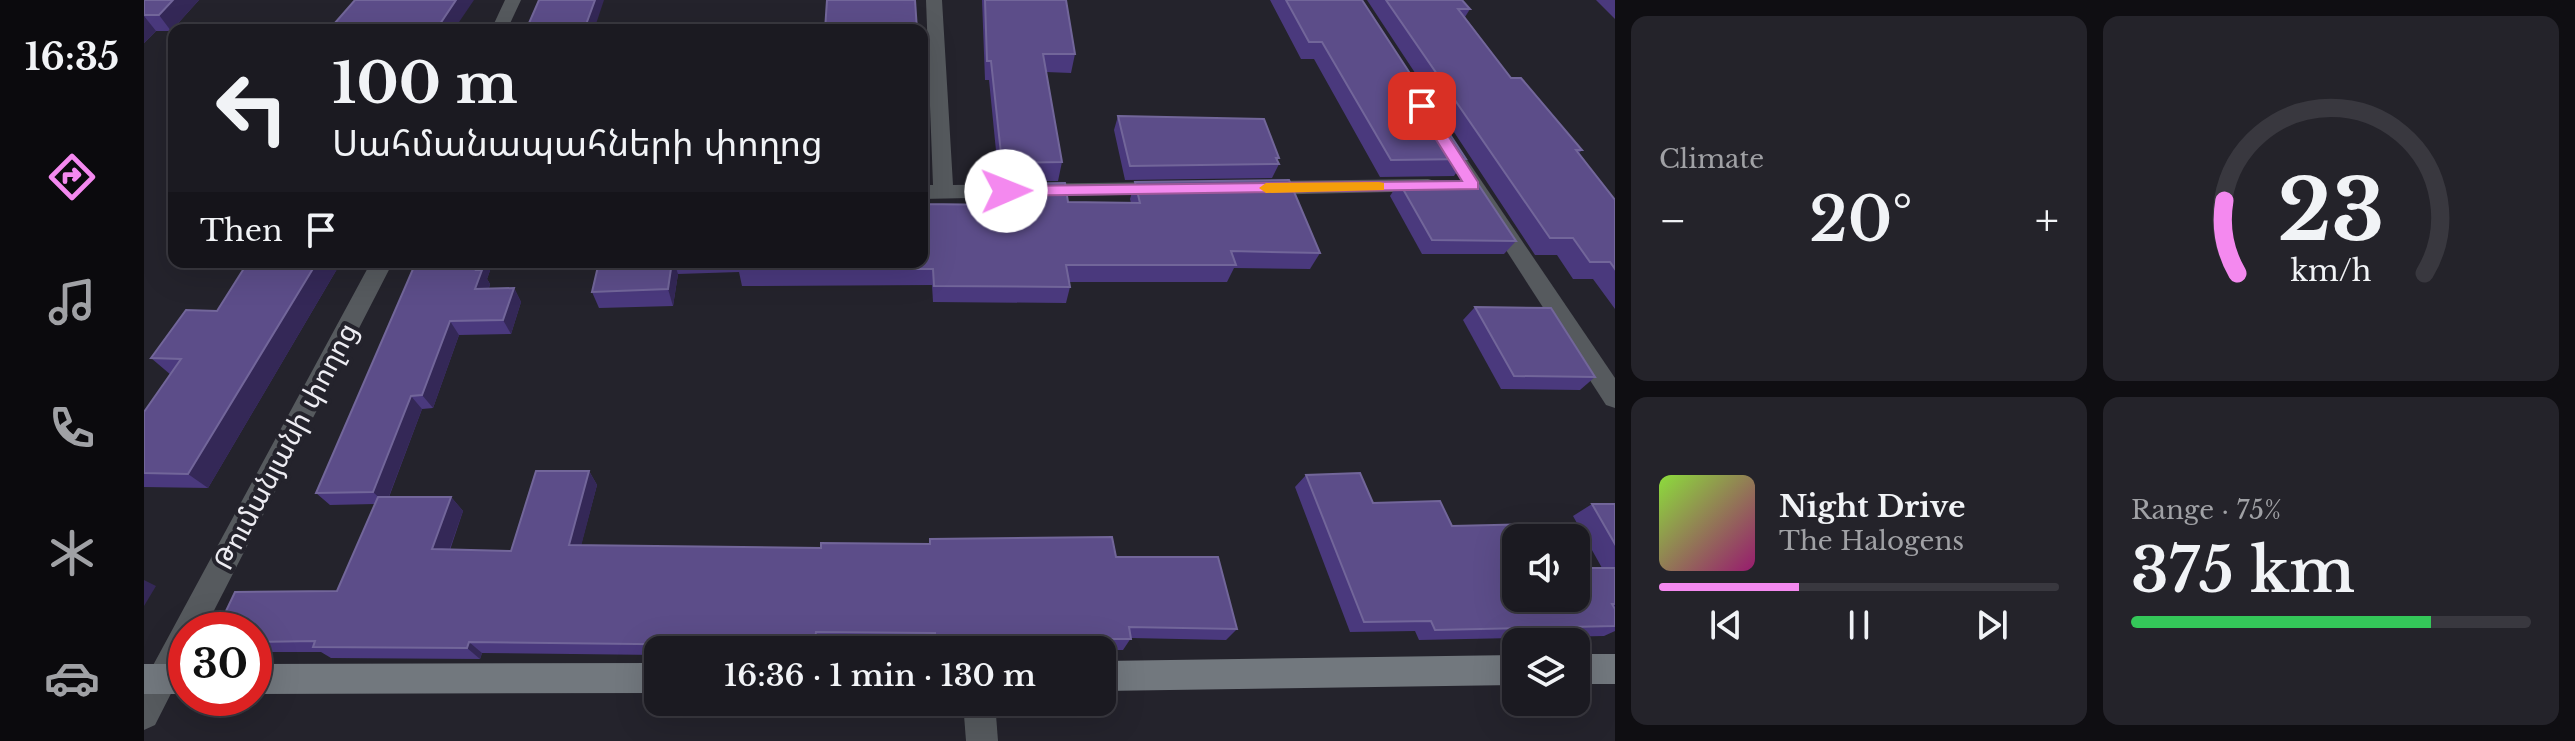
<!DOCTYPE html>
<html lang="en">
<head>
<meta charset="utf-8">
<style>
	body { margin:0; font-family:"Libre Baskerville","Noto Sans Armenian",serif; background:#24232a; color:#f1f3f6; height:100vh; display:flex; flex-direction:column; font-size:30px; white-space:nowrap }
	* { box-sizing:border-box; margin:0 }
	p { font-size:26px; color:#a0a1a5 }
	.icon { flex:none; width:44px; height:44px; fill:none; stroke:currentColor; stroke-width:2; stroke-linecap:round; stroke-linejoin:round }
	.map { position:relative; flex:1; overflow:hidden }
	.drawer { display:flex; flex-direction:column; gap:16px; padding:16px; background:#0f0e12; width:960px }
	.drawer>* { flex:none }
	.hud { position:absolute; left:24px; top:24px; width:760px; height:244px; border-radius:16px; box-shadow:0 8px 32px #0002,0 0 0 2px #39383f; background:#1b1a21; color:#f1f3f6; overflow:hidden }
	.buttons { position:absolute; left:1358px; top:524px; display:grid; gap:16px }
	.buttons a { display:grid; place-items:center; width:88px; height:88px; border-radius:16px; background:#1b1a21; box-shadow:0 8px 32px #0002,0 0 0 2px #39383f; font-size:40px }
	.speed { position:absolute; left:24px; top:612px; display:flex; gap:16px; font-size:40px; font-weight:700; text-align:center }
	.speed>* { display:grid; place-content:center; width:104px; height:104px; border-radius:50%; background:#1b1a21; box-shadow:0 8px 32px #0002,0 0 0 2px #39383f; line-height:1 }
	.speed .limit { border:12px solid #d22; background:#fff; color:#111 }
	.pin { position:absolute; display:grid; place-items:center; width:68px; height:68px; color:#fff; margin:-34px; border-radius:16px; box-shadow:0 4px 12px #0006 }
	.me { position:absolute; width:88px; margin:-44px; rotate:89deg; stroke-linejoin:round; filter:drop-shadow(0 0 6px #0008) }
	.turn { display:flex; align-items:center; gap:28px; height:168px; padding:0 32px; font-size:36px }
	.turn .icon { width:104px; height:104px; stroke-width:2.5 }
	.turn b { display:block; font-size:56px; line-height:68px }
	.then { display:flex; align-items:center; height:76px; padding:0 32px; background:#0003; gap:16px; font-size:30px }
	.big { font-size:60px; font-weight:600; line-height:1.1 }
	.drawer .widget { flex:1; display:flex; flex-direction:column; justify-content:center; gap:12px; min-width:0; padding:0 28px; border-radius:16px; background:#24232a }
	.drawer .dial { align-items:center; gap:0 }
	.dial svg { height:208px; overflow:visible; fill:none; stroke:#39383f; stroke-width:7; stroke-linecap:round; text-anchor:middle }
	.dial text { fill:#f1f3f6; stroke:none }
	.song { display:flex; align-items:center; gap:24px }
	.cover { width:96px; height:96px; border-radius:12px; background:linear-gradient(135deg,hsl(90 70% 55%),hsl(320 70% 35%)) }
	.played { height:8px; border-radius:4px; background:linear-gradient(90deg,#f489ef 35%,#39383f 35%) }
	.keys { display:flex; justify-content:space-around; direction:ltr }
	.heat { display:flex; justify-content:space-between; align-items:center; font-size:44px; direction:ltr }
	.charge { height:12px; border-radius:6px; background:linear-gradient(90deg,#34c759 75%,#39383f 0) }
	.drawer .tiles { flex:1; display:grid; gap:16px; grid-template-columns:repeat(2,1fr) }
	.trip { position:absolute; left:500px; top:636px; width:472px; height:80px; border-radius:16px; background:#1b1a21; box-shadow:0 8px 32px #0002,0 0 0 2px #39383f; font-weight:600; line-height:80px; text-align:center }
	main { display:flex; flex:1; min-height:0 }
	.tab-bar { display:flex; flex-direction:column; width:144px; justify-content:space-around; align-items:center; background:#0b0a0d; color:#a0a1a5 }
	.tab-bar .icon { width:56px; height:56px }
	.tab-bar .current { color:#f489ef }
	.tab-bar b { font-size:36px; color:#f1f3f6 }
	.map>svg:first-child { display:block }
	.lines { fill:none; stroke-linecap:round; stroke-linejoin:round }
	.street { fill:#565a5e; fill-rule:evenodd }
	.secondary { fill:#72787e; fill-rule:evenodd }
	.wall { fill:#4a397d }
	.shaded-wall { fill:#342857 }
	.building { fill:#5c4d89; stroke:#72669a; stroke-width:2 }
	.route { fill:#f489ef; stroke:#9f599b; stroke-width:2 }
	.slow { fill:#f59e0b }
	.labels { text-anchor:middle; stroke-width:8; stroke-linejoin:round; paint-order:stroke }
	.street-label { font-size:28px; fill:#edecf2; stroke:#24232c }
</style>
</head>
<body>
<main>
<nav class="tab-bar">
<b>16:35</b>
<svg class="icon current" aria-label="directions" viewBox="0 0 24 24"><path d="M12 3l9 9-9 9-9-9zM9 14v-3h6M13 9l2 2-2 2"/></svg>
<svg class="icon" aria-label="music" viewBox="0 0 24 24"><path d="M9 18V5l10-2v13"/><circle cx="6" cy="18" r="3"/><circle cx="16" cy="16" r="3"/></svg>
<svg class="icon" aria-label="phone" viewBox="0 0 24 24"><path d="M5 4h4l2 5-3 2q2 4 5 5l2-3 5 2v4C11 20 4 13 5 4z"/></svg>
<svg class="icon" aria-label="climate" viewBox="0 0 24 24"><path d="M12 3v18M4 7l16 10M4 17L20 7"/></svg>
<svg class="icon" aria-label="car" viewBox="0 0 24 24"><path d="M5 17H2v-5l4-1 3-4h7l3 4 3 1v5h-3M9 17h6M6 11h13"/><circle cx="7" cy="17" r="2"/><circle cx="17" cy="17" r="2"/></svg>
</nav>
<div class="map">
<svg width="1471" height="741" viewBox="0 0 1471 741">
	<rect width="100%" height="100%" fill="#24232c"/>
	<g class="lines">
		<!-- street -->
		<g class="street">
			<path d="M361,0H377L363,30H347Z"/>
			<path d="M782,0H798L809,185L1020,182L1027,184L1030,189L1027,194L778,199V185H789Z"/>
			<path d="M1300,134L1307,136L1471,378V408L1462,405L1291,140Z"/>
			<path d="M1284,179L1291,181L1294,186L1291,191L1116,195L1106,188L1116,181Z"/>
			<path d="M227,262H249L60,630H42V664L11,725L0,730V682Z"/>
			<path d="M819,702H851L854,741H822Z"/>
		</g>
		<!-- secondary -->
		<g class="secondary">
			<rect x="1432" y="654" width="39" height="30"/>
			<path d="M1372,655V685L958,691V661Z"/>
			<path d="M514,663V693L110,694V664Z"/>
			<rect x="0" y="664" width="42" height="30"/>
		</g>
	</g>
	<!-- wall -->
	<g class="wall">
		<path d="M0,0H55L27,31H12L0,43Z"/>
		<path d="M211,0L311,28L312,30H194L190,24Z"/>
		<path d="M838,0H922L931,54L927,73L902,72L918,162L914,181H855L845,80H841Z"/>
		<path d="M1126,0H1218L1322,159L1310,176L1236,177L1170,59H1157Z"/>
		<path d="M1223,0H1318L1326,9L1321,17L1367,78L1438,150L1435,153L1471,200V309L1449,279H1429L1413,255H1391Z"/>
		<path d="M1452,0H1471V19Z"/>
		<path d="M974,116L1135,158L1133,161L1135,164L1128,178L981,180L970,130Z"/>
		<path d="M991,182L1176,253L1166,269L1090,268L1083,282H925L926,287L922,303L789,302L788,285L598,286L595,272L534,274L529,306L455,308L448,292L455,262H778V204L857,205L860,184L924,202L987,203L986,199Z"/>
		<path d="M1255,182L1372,241L1360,254H1278L1246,196Z"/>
		<path d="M104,262H202L198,269H193L64,488L0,487V412L27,375L7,358L73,311Z"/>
		<path d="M272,262H349L343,279L346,284L345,288H370L377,302L367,334L315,335L289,408L278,409L245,497H307L319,511L306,550L367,551L445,471L453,485L437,545L677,548L785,544L786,539L972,557L1093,629L1082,640L987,638L979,650L790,649L789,644L674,642L673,650H514V655L338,653L336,659L187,658L177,652H110V630L193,591L231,504L186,505L172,493Z"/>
		<path d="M1331,307L1451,377L1436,390L1357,389L1319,320Z"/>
		<path d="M1162,475L1229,503L1308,526L1372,598L1458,568L1429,516L1448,504H1471V631L1460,636L1275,640L1271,631L1206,632L1151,487Z"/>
	</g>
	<!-- shaded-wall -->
	<g class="shaded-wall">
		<path d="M29,0H55L27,31L15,15Z"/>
		<path d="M312,0H330L311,28L312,30H295L294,27Z"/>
		<path d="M451,0H460L450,30H440Z"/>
		<path d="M0,16L12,31L0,43Z"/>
		<path d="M173,262H187L193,269L64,488L44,474Z"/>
		<path d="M193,262H202L198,269Z"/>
		<path d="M335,262H349L343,279L346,284L340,303L331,289L332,270Z"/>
		<path d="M528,262H530L534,274L529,306L524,289Z"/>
		<path d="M370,288L377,302L367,334L359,320Z"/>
		<path d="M306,321L315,335L289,408L278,395Z"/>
		<path d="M267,396L278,409L242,504L229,492Z"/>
		<path d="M445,471L453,485L434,558L425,545Z"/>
		<path d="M307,497L319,511L301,562L288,549Z"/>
		<path d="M0,580L12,586L0,606Z"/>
		<path d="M672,632L674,642L673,650H671L670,646Z"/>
		<path d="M325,642L338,653L336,659L323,648Z"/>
	</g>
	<!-- building -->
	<g class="building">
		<path d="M0,0H29L15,15H0Z"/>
		<path d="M211,0H312L294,27L310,26L308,30H241L244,24H190Z"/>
		<path d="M395,0H451L440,30H382Z"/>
		<path d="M683,0H771L773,30H681Z"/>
		<path d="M841,0H922L931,54H899L918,162L858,163L847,61H843Z"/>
		<path d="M1142,0H1218L1322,159L1247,160L1178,42H1165Z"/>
		<path d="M1242,0H1318L1326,9H1314L1367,78H1377L1438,150H1432L1471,200V269L1466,262H1446L1429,238H1406Z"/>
		<path d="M974,116L1120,119L1135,158H1132L1135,164L986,166Z"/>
		<path d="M1145,180L1176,253L1087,251L1092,265H922L926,287L790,286L789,269H594L595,262H778V197V204L862,205L860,184L921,183L924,202L996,203L991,182Z"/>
		<path d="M1332,181L1372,241L1288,240L1255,182Z"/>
		<path d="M104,262H173L44,474L0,473V412L37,359L7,358L42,310L73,311Z"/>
		<path d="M272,262H335L332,270H338L331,289L370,288L359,320L306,321L278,395L267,396L229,492L172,493Z"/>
		<path d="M455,262H528L524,289L448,292Z"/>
		<path d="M1331,307L1407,308L1451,377L1370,376Z"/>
		<path d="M392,471H445L425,545L677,548V543L786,544V539L968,537L972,557H1074L1093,629L985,627L987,639H791V633L672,632L670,646L325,642L323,648L169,647L171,641L110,642V630H73L91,592L193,591L234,497H307L288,549L367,551Z"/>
		<path d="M1216,473L1229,503L1296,501L1308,526L1388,524L1396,538H1372V598H1432V568H1471V604H1468L1471,609V626L1291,630L1287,621L1220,622L1162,475Z"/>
		<path d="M1448,504H1471V544Z"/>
	</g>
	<!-- route -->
	<path class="route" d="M1278,102L1283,103L1334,182V189L862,196L854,191L862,186L1318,181L1271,106Z"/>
	<!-- slow -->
	<path class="slow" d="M1235,182L1240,183V190L1122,193L1115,188L1122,183Z"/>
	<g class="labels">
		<!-- street labels -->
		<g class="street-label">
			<text transform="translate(141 446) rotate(-62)" y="10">Թումանյանի փողոց</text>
		</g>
	</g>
</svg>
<div class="buttons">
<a><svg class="icon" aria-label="sound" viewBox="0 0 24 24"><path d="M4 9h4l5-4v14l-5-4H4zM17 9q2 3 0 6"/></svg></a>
<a><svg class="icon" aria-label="layers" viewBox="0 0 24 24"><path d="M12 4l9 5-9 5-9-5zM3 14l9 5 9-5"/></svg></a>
</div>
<div class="speed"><div class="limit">30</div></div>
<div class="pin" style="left:1278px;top:106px;background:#d93025"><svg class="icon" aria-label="arrive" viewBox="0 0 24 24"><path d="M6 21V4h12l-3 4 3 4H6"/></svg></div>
<svg class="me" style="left:862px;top:191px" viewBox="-20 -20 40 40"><circle r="19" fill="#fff"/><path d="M0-13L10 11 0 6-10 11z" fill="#f489ef"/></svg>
<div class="trip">16:36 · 1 min · 130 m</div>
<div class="hud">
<div class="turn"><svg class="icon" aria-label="left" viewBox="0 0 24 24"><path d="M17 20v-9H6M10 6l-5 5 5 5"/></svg><div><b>100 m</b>Սահմանապահների փողոց</div></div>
<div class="then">Then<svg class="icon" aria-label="arrive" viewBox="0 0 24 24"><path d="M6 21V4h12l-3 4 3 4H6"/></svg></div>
</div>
</div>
<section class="drawer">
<div class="tiles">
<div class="widget"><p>Climate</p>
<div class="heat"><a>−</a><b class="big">20°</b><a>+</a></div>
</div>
<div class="widget dial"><svg viewBox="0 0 100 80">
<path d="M14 69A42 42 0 1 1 86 69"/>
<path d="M14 69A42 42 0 0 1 9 41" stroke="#f489ef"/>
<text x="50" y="56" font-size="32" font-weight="700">23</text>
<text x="50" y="72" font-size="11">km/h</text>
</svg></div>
<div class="widget">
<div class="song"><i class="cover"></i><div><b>Night Drive</b><p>The Halogens</p></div></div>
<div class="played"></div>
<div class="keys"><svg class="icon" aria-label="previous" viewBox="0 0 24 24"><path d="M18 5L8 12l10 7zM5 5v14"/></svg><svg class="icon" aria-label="pause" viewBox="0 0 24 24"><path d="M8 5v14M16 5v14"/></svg><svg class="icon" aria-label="next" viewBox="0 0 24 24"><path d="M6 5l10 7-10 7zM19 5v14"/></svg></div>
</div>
<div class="widget"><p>Range · 75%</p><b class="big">375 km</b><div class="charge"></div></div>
</div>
</section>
</main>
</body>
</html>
